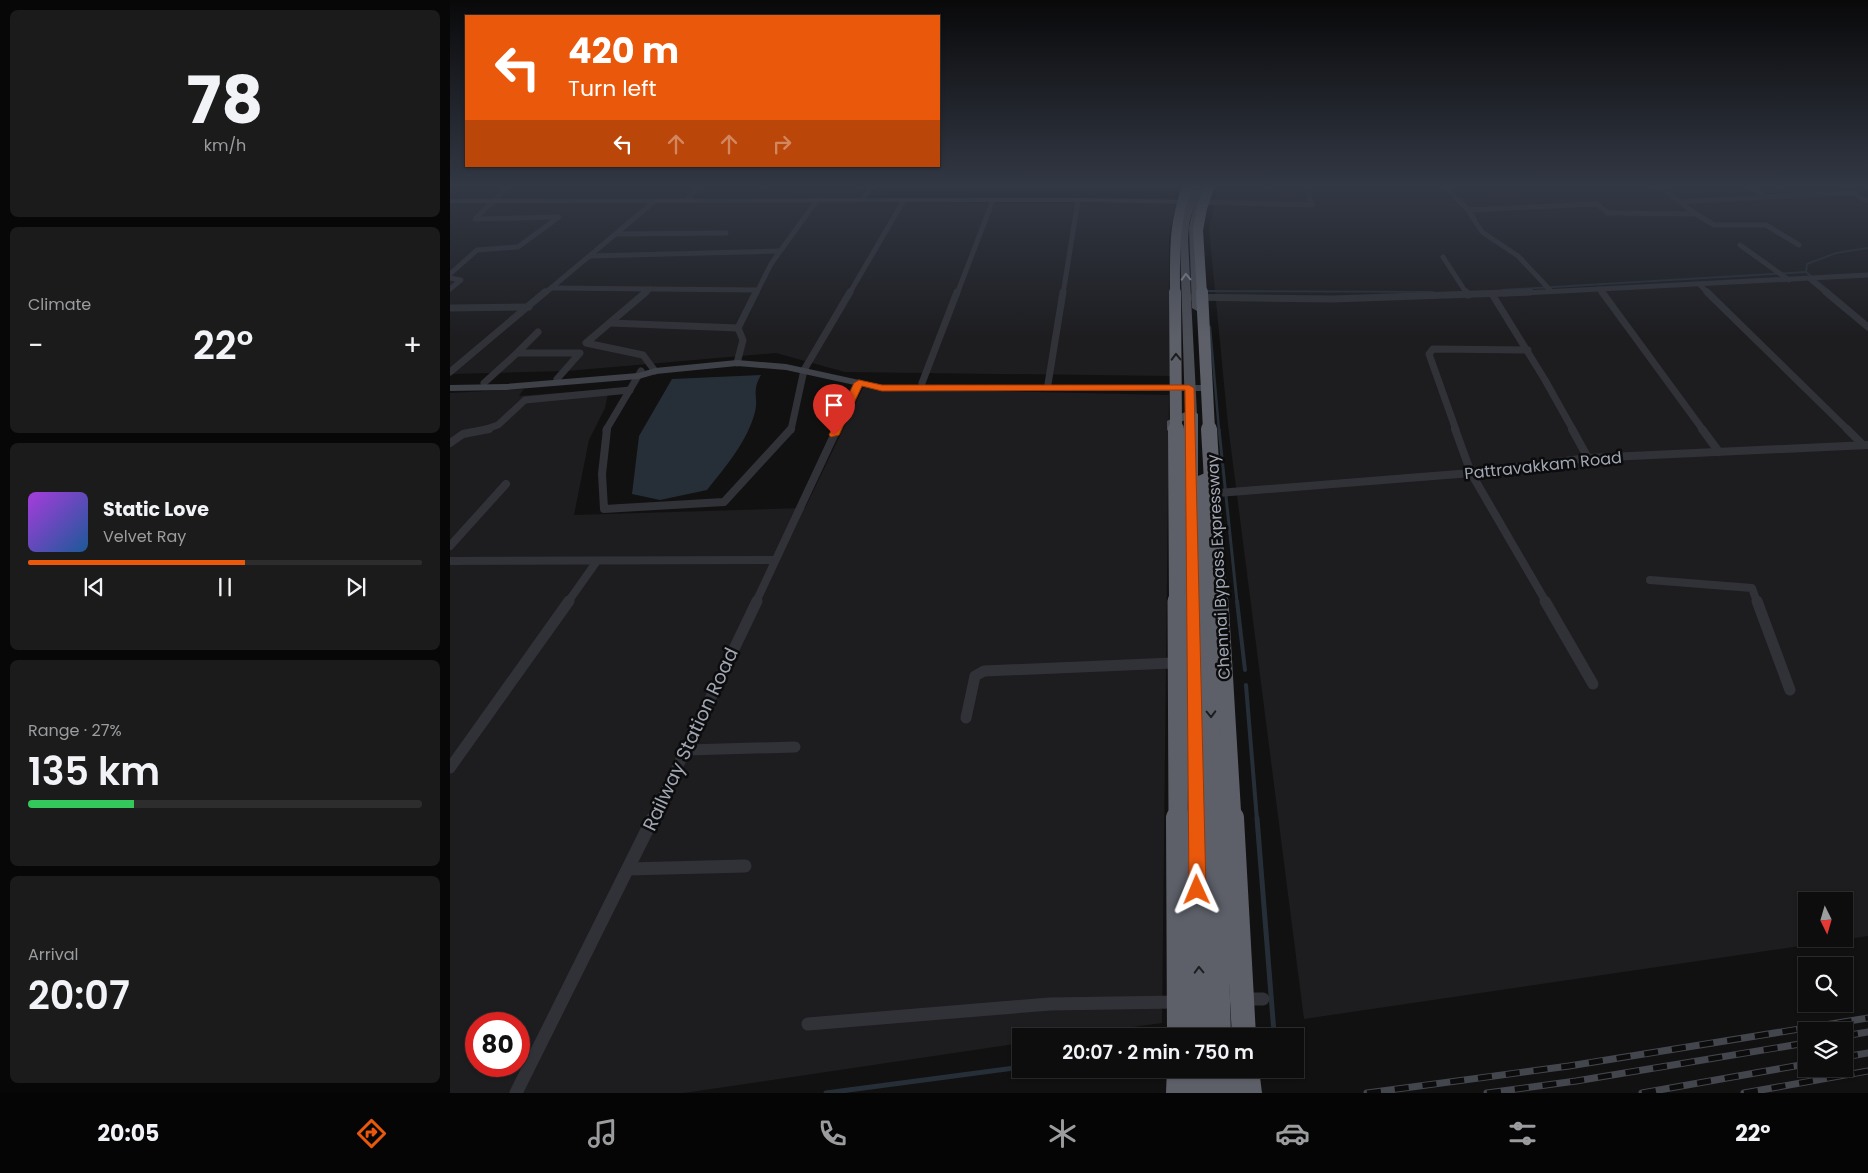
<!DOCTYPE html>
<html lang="en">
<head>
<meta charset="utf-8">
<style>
	body { margin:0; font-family:Poppins,sans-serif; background:#1b1b1c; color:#f1f3f6; height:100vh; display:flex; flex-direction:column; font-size:19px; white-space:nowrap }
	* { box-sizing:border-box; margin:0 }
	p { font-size:16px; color:#9a9c9e }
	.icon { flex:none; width:28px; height:28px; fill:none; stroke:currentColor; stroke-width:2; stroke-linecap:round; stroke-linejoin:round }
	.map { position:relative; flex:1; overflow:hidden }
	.sheet { display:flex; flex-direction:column; gap:10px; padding:10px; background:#070708; width:450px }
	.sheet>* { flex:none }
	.guide { position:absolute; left:15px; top:15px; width:475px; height:152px; border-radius:0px; box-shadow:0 1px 4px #0004,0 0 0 1px #2d2d2e; background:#ea580c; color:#fff; overflow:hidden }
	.needle { width:32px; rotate:175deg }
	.fabs { position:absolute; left:1348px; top:892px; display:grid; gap:10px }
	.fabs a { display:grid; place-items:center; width:55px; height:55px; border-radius:0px; background:#0d0d0e; box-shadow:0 1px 4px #0004,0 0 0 1px #2d2d2e; font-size:25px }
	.speed { position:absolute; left:15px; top:1012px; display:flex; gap:10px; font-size:25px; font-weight:700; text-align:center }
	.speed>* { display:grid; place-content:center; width:65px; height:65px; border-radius:50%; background:#0d0d0e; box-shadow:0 1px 4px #0004,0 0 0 1px #2d2d2e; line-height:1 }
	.speed .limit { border:8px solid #d22; background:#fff; color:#111 }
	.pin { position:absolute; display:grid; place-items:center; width:42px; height:42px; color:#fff; margin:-51px -21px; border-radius:50% 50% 50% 0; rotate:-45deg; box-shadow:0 0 5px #0007 }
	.pin .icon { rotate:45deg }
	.me { position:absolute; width:55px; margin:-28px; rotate:359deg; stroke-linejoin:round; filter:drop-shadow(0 0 4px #0008) }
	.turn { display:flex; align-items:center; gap:18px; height:105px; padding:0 20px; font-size:22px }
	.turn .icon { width:65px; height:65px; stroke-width:2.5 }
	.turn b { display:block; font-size:35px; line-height:42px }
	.lanes { display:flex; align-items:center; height:48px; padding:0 20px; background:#0003; justify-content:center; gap:25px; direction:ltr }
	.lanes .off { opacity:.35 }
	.big { font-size:38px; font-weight:600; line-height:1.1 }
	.sheet .tile { flex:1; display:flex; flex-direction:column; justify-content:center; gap:8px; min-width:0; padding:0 18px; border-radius:8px; background:#1b1b1c }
	.sheet .dial { align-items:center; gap:0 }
	.dial b { font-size:65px; line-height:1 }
	.song { display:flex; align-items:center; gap:15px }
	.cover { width:60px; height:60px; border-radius:8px; background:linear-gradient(135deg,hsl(280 70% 55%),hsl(210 70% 35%)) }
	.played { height:5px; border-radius:2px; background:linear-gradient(90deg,#ea580c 55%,#2d2d2e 55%) }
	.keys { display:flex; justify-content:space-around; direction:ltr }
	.heat { display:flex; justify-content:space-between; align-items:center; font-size:28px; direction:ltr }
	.charge { height:8px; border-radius:4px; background:linear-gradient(90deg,#34c759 27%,#2d2d2e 0) }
	.trip { position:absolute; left:562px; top:1028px; width:292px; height:50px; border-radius:0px; background:#0d0d0e; box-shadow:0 1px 4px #0004,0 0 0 1px #2d2d2e; font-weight:600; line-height:50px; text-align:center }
	.menu { display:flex; height:80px; justify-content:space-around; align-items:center; background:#050506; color:#9a9c9e }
	.menu .icon { width:35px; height:35px }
	.menu .active { color:#ea580c }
	.menu b { font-size:22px; color:#f1f3f6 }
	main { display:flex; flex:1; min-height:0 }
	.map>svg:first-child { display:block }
	.built { fill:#1d1d20; fill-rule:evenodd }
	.water { fill:#262f37 }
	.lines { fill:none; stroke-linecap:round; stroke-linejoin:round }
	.stream-far4 { stroke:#262f37; stroke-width:2 }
	.stream-far3 { stroke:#262f37; stroke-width:2.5 }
	.stream-far2 { stroke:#262f37; stroke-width:3 }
	.stream-far1 { stroke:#262f37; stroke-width:4 }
	.stream { stroke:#262f37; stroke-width:5 }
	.street-far4 { stroke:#313238; stroke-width:5 }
	.street-far3 { stroke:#313238; stroke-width:7 }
	.street-far2 { stroke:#313238; stroke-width:8 }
	.street-far1 { stroke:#313238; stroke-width:11 }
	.street { stroke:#313238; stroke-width:13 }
	.secondary { fill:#3f4148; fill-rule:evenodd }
	.primary { fill:#4d4f57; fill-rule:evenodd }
	.highway { fill:#5d6069; fill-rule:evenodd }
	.rail-casing { stroke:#44464d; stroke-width:7 }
	.rail { stroke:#0c0c0d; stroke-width:5; stroke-dasharray:14; stroke-linecap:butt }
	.highway-bridge-far4 { stroke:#5d6069; stroke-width:10 }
	.highway-bridge-far3 { stroke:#5d6069; stroke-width:12 }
	.highway-bridge-far2 { stroke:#5d6069; stroke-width:16 }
	.highway-bridge-far1 { stroke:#5d6069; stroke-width:19 }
	.highway-bridge { stroke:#5d6069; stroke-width:24 }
	.oneway { stroke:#9095a2 }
	.oneway2 { stroke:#1c1d1f }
	.route { fill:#ea580c; stroke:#983908 }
	.labels { text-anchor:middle; stroke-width:5; stroke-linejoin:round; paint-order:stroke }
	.street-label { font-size:16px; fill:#a1a7b5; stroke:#0c0c0d }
	.near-street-label { font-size:19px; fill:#a1a7b5; stroke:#0c0c0d }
</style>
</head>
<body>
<main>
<section class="sheet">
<div class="tile dial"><b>78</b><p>km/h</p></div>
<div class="tile"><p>Climate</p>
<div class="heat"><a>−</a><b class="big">22°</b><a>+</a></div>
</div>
<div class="tile">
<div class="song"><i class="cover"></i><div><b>Static Love</b><p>Velvet Ray</p></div></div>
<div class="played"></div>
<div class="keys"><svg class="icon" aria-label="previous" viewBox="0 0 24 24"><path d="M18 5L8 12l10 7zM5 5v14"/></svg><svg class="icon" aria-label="pause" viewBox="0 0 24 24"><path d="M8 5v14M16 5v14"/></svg><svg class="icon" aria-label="next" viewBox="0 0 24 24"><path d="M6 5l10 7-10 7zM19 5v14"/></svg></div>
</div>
<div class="tile"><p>Range · 27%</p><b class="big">135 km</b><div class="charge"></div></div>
<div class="tile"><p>Arrival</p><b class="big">20:07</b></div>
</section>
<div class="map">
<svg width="1418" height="1093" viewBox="0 0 1418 1093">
	<rect width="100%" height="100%" fill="#111112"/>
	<!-- built -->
	<g class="built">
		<path d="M3,185H221L220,188L291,185H418L407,203H726L719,237L720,376L395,372L326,353L117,371L0,374V187Z"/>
		<path d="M768,185H1418V936L854,1019L778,425L759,229ZM1356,901H1394V939H1356Z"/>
		<path d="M413,388L719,395L712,1023L620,1036H571V1043L234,1093H0V393L74,389L69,396L159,389L155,408L139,440L124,515L355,508ZM26,1024H69V1066H26Z"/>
	</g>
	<!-- water -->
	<path class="water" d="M311,375C301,392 309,397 305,412C297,442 276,466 257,490L210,500L182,494L189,436L222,379Z"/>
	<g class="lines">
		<!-- stream-far4 -->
		<g class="stream-far4">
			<path d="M1052,290L1356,272"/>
			<path d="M1379,291L1356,272L1357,264L1386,253L1418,248"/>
			<path d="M757,293V291L983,292"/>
		</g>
		<!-- stream-far3 -->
		<path class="stream-far3" d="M760,327L769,430"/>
		<!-- stream-far2 -->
		<path class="stream-far2" d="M769,429L787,602"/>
		<!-- stream-far1 -->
		<g class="stream-far1">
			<path d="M787,601L795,670"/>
			<path d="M796,685L807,820"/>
		</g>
		<!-- stream -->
		<g class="stream">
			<path d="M803,1036L824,1033L807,818"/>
			<path d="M376,1093L571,1067"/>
		</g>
		<!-- street-far4 -->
		<g class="street-far4">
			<path d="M993,185L1018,210L1032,232L1068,256L1101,291"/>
			<path d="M1206,185L1230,202"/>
			<path d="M1316,197L1402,193L1418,201"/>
			<path d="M237,200L250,185"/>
			<path d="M412,200L423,185"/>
			<path d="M747,202L862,205L855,185"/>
			<path d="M1018,210L1147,204L1158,213L1246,214L1230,202L1316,197L1295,185"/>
			<path d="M1246,214L1264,225H1316L1349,245"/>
			<path d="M166,234L276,233"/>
			<path d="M1290,245L1339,280"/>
			<path d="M140,256L330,251"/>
			<path d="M993,257L1017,294"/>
			<path d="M0,274L27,250L68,247L109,217L25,219L60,185"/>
			<path d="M0,278L11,280L0,289"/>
			<path d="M1360,279L1378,294"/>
			<path d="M1250,285L1259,294"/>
			<path d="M101,288L306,290"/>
			<path d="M1150,289L1153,294"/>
			<path d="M94,294L206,200"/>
			<path d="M195,294L200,289"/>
			<path d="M306,294L321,264L367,200"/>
			<path d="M399,294L454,200"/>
			<path d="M507,294L543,200"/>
			<path d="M613,294L628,200"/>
			<path d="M1053,294L1418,275"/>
		</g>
		<!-- street-far3 -->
		<g class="street-far3">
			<path d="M196,292L136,343L193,355L205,371"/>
			<path d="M1016,292L1018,295"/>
			<path d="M1152,292L1253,430"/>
			<path d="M1257,292L1398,430"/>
			<path d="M1376,292L1418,327"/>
			<path d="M1042,294L1095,380L1123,430"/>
			<path d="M736,297L882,299L1080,292"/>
			<path d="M0,308L79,307"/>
			<path d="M160,323L288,328"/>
			<path d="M67,353L88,332"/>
			<path d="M287,363L293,340L288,328L306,292"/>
			<path d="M0,372L95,292"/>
			<path d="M34,383L67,353H130L107,379"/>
			<path d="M472,383L507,292"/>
			<path d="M598,384L613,292"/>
			<path d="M33,430L48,425L75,400L180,390"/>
			<path d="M156,430L191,371"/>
			<path d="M341,430L354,370L400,292"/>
			<path d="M387,430L409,383"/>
			<path d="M1006,430L979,354L983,349L1078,350"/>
		</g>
		<!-- street-far2 -->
		<g class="street-far2">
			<path d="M157,429L152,474L154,509L274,502L341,429"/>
			<path d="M1005,429L1021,473L1096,602"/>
			<path d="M1122,429L1138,458"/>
			<path d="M1252,429L1269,452"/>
			<path d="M1397,429L1413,445"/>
			<path d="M0,443L13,434L39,429"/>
			<path d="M768,493L1021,473L1138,458L1418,445"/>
			<path d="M0,546L56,484"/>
			<path d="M0,561L324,560"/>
			<path d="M1200,580L1302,588L1307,602"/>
			<path d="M118,602L147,561"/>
			<path d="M306,602L387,429"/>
		</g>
		<!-- street-far1 -->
		<g class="street-far1">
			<path d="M1095,601L1143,684"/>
			<path d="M1307,601L1340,690"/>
			<path d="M516,718L525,676L534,671L722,663"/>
			<path d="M237,750L345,747"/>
			<path d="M0,768L119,601"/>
			<path d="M202,820L307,601"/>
		</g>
		<!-- street -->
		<g class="street">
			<path d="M178,869L295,866"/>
			<path d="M792,999H813"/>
			<path d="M358,1024L600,1004L727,1002"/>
			<path d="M66,1093L203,818"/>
		</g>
		<!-- secondary -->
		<g class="secondary">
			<path d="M628,198L745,200L748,202L745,204L628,202L0,203V199Z"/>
			<path d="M287,360L336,364L432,385H753L758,388L753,391H432L336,370L287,366L206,374L189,379L56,390L0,391V385L56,384L188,373L205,368Z"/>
		</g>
		<!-- primary -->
		<path class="primary" d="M742,185H757L747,227L752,308L747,311L742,308L739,227L746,198L739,224L738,239L747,414L729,423V430L723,434L717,430V421L735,412L730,239L731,224Z"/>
		<!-- highway -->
		<g class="highway">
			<path d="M741,410L748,414V476L755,473L762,477L768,612L765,616L759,618L752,614L744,618L738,616L735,612L733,547L734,414Z"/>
			<path d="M717,1069H809L812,1093H716Z"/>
		</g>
		<!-- rail casing -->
		<g class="rail-casing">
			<g id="rail">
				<path d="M1394,1036L1418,1032"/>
				<path d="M1394,1057L1418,1053"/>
				<path d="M917,1093L1119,1066L1418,1018"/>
				<path d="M1037,1093L1126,1081L1356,1043"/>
				<path d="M1192,1093L1356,1064"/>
				<path d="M1294,1093L1418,1071"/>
			</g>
		</g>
		<!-- rail -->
		<use href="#rail" class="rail"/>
		<!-- highway-bridge-far4 -->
		<g class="highway-bridge-far4">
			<path d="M725,294C725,254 723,223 738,185"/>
			<path d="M752,294L748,230L752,208L760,185"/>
		</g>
		<!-- highway-bridge-far3 -->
		<g class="highway-bridge-far3">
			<path d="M725,292L726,430"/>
			<path d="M752,292L759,430"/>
		</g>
		<!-- highway-bridge-far2 -->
		<g class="highway-bridge-far2">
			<path d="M726,429L727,602"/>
			<path d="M759,429L769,602"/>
		</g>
		<!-- highway-bridge-far1 -->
		<g class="highway-bridge-far1">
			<path d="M727,601L728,820"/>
			<path d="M769,601L782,820"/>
			<path d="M744,612L747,820"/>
			<path d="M759,612L763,820"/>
		</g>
		<!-- highway-bridge -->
		<g class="highway-bridge">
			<path d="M728,818L729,1036"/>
			<path d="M747,818L751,1036"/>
			<path d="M763,818L769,1036"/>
			<path d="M782,818L794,1036"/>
		</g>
	</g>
	<!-- one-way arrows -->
	<defs><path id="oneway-chevron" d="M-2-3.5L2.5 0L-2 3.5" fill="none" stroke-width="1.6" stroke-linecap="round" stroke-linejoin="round" transform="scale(1.25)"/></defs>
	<use class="oneway" href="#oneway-chevron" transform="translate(736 277) rotate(-92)"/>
	<g class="oneway2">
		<use href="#oneway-chevron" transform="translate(726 357) rotate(-91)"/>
		<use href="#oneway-chevron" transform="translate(761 714) rotate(89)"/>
		<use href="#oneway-chevron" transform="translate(749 970) rotate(-92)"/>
	</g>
	<!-- sky -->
	<linearGradient id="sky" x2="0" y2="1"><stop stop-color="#09090a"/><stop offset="0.55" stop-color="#323844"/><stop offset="1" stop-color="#323844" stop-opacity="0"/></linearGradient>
	<rect width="1418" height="338" fill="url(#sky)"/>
	<!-- route -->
	<path class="route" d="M409,380L432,385H739L744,388L756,890L753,896L747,898L742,896L739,890L735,390L432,391L412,386L389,435L381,437L379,435L404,383Z"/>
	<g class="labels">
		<!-- street labels -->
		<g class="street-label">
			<text transform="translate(1093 465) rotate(-6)" y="6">Pattravakkam Road</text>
			<text transform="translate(768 567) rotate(-93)" y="6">Chennai Bypass Expressway</text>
		</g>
		<!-- near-street labels -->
		<g class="near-street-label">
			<text transform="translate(240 739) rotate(-65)" y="7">Railway Station Road</text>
		</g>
	</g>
</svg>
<div class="fabs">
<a><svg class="needle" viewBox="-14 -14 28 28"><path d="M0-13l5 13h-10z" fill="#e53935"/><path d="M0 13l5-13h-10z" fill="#9a9c9e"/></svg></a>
<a><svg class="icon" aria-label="search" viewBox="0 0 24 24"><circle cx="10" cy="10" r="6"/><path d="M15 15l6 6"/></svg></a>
<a><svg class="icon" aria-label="layers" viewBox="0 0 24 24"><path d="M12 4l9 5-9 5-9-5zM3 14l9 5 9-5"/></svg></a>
</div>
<div class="speed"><div class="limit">80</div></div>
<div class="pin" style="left:384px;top:435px;background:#d93025"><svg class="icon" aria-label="arrive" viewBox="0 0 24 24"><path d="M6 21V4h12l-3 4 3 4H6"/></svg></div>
<svg class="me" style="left:747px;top:890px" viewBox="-20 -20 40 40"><path d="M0-17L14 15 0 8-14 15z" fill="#ea580c" stroke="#fff" stroke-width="4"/></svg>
<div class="trip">20:07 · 2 min · 750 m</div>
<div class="guide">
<div class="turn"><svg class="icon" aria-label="left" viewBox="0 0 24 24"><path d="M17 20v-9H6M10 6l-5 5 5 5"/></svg><div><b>420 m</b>Turn left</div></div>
<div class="lanes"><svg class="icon" aria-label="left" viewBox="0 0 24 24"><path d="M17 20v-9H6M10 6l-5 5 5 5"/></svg><svg class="icon off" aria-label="ahead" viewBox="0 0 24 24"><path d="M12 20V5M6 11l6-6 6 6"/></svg><svg class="icon off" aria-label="ahead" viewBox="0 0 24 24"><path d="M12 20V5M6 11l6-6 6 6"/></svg><svg class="icon off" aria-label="right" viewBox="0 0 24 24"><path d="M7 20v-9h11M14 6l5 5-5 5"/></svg></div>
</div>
</div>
</main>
<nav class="menu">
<b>20:05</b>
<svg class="icon active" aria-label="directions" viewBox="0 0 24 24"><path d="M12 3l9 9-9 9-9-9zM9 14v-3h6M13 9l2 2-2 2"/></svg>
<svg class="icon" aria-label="music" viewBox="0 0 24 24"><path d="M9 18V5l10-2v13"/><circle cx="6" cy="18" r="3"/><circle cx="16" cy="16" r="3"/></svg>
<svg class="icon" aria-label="phone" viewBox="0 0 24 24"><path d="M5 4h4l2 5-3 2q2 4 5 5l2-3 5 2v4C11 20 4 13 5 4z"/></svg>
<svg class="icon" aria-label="climate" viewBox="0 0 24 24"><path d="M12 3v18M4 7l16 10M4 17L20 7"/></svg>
<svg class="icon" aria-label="car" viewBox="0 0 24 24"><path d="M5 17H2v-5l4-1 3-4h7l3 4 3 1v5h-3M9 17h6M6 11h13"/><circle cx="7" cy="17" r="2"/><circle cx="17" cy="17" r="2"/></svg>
<svg class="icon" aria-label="filters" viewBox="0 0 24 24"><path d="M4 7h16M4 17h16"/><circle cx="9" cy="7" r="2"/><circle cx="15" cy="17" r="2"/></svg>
<b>22°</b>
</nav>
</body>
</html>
